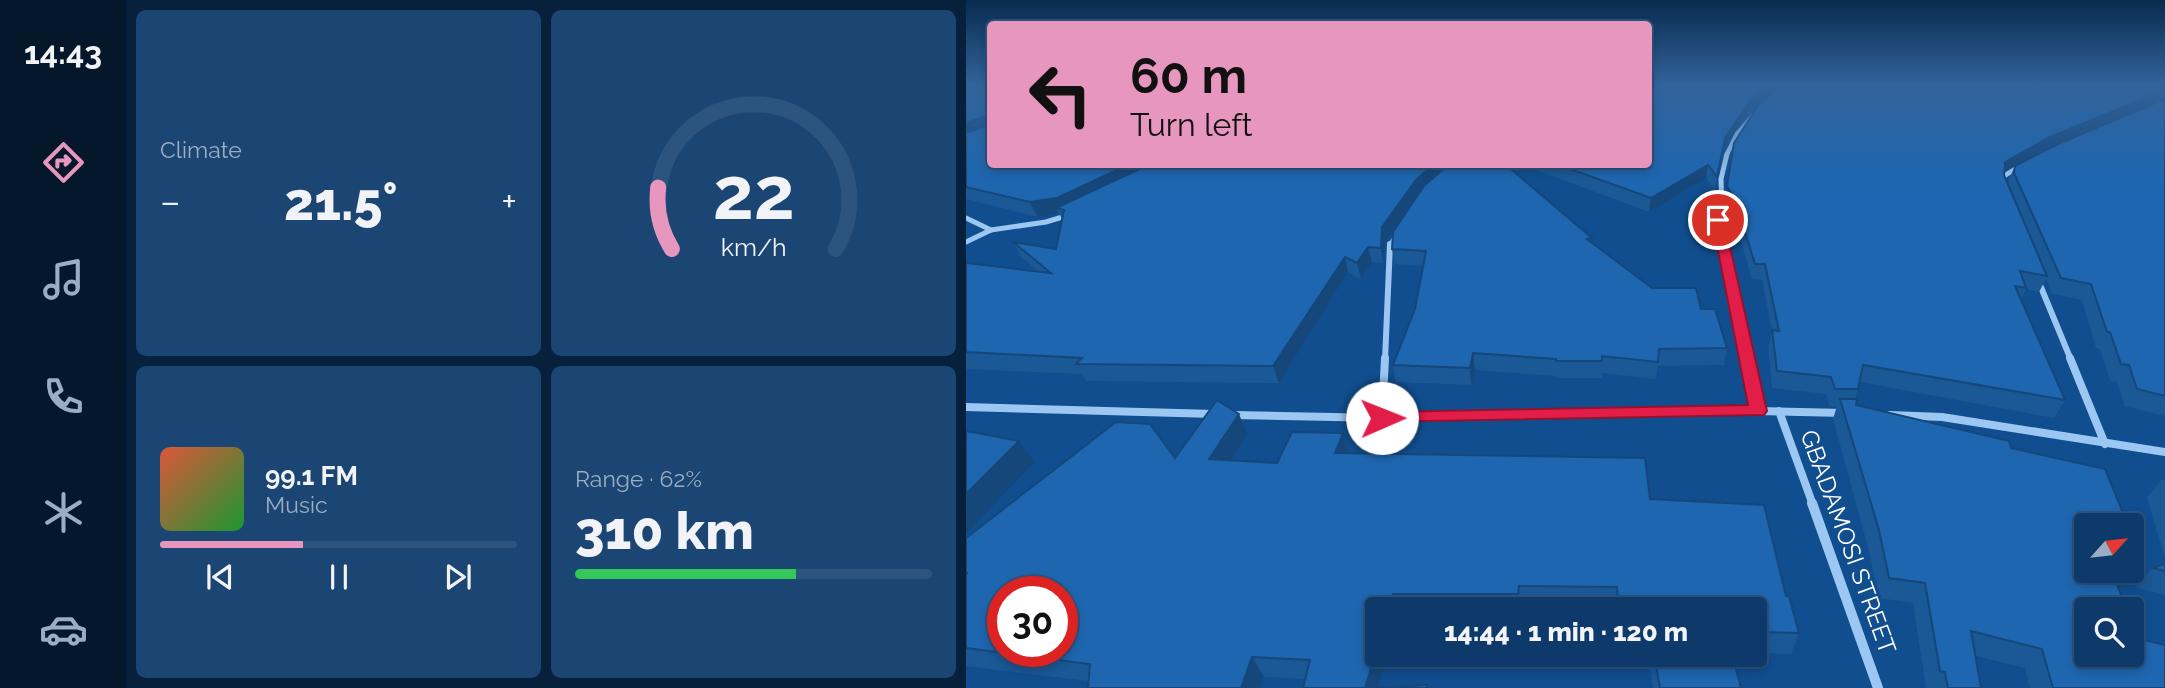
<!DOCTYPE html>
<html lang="en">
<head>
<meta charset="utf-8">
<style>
	body { margin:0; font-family:Raleway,sans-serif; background:#1b4573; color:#f1f3f6; height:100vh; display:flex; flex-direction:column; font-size:26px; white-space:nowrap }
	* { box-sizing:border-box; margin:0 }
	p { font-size:23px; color:#9aadc1 }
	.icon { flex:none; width:38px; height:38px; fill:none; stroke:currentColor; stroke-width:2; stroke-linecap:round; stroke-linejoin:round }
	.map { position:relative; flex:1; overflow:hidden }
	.panel { display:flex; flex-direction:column; gap:10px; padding:10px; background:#07203b; width:840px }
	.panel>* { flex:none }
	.top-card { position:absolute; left:21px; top:21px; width:665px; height:147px; border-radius:7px; box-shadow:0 4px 10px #0003,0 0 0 2px #2d547e; background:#e797bd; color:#111; overflow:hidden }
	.needle { width:46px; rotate:63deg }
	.fabs { position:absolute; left:1108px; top:513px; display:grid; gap:14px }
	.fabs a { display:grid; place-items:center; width:70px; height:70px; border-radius:7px; background:#0d3a6b; box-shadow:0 4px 10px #0003,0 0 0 2px #2d547e; font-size:35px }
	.speed { position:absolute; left:21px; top:576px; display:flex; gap:14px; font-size:35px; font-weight:700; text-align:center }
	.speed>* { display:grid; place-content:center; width:91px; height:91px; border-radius:50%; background:#0d3a6b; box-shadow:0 4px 10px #0003,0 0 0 2px #2d547e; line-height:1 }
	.speed .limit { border:10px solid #d22; background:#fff; color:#111 }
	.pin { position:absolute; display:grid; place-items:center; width:60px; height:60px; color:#fff; margin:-30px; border:4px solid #fff; border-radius:50%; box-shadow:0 2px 7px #0007 }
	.me { position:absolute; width:77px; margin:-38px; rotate:89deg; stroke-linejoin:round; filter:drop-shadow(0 0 5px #0008) }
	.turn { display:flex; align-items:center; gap:24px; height:147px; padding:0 28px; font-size:32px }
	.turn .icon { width:91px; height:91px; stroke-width:2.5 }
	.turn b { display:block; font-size:49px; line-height:60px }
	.big { font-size:52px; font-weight:800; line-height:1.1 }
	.panel .widget { flex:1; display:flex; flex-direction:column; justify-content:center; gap:10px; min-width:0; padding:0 24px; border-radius:10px; background:#1b4573 }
	.panel .dial { align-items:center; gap:0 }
	.dial svg { height:182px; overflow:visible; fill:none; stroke:#2d547e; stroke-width:7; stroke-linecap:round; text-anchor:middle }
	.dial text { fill:#f1f3f6; stroke:none }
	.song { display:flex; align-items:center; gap:21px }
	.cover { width:84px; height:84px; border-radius:10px; background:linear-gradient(135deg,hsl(10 70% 55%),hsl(130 70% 35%)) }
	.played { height:7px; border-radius:4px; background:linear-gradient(90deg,#e797bd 40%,#2d547e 40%) }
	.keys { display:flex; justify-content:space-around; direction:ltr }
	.heat { display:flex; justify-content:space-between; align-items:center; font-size:38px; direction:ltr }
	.charge { height:10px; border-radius:5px; background:linear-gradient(90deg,#34c759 62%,#2d547e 0) }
	.panel .tiles { flex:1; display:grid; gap:10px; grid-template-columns:repeat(2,1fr) }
	.trip { position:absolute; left:399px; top:597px; width:402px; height:70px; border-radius:7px; background:#0d3a6b; box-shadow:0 4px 10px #0003,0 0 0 2px #2d547e; font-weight:800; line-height:70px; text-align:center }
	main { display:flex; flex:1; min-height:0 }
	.menu { display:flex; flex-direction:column; width:126px; justify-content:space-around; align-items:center; background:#05172b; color:#9aadc1 }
	.menu .icon { width:49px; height:49px }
	.menu .on { color:#e797bd }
	.menu b { font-size:32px; color:#f1f3f6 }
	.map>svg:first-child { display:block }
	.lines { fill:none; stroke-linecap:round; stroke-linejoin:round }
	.minor-far4 { stroke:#9bc7f2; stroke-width:4.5 }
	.minor-far3 { stroke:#9bc7f2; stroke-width:5 }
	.minor-far2 { stroke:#9bc7f2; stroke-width:6 }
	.minor-far1 { stroke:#9bc7f2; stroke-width:8 }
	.minor { stroke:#9bc7f2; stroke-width:10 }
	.wall { fill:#1a5896; fill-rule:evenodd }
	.shaded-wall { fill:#15477a }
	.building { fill:#1e66af; stroke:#15477a; stroke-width:2; fill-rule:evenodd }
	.route { fill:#e11d48; stroke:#92132f; stroke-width:2 }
	.labels { text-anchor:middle; stroke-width:7; stroke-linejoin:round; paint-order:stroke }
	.near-street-label { font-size:24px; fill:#fff; stroke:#114e8f }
</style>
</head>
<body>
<main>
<nav class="menu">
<b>14:43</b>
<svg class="icon on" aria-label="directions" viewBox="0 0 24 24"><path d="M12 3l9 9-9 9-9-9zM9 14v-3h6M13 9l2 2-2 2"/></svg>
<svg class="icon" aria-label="music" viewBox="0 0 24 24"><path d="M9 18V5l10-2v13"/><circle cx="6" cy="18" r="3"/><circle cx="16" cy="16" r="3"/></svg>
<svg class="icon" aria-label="phone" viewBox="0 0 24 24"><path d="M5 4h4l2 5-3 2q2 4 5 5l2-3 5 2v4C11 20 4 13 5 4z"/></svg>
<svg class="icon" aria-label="climate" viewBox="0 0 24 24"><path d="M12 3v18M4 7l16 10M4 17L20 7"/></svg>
<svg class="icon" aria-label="car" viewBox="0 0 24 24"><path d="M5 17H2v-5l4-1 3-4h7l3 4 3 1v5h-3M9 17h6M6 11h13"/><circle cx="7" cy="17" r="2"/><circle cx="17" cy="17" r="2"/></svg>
</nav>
<section class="panel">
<div class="tiles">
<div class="widget"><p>Climate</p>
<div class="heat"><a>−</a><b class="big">21.5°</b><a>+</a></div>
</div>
<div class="widget dial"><svg viewBox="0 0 100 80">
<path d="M14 69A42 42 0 1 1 86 69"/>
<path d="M14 69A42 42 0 0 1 8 42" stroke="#e797bd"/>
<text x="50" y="56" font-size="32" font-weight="700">22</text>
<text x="50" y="72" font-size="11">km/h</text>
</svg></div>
<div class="widget">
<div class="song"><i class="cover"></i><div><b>99.1 FM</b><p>Music</p></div></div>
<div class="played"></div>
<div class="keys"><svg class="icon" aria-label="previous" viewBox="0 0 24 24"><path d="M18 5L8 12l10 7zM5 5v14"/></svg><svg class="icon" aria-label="pause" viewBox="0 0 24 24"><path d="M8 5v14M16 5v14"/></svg><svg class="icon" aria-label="next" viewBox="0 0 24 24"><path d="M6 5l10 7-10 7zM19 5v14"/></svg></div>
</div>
<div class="widget"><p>Range · 62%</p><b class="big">310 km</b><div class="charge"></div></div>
</div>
</section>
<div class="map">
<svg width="1199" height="688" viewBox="0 0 1199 688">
	<rect width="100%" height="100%" fill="#114e8f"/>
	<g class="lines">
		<!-- minor-far4 -->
		<path class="minor-far4" d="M760,156L771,134L795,106"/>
		<!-- minor-far3 -->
		<g class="minor-far3">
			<path d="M1037,183L1038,176L1054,166"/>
			<path d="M0,218L25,230"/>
			<path d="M0,242L25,230L80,222L103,215"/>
			<path d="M424,246L432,232"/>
			<path d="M757,246L755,179L761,154"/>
		</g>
		<!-- minor-far2 -->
		<g class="minor-far2">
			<path d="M757,244L780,360"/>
			<path d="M1072,280L1105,360"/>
			<path d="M419,360L424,244"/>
		</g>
		<!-- minor-far1 -->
		<g class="minor-far1">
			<path d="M779,358L792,411"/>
			<path d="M1104,358L1139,444"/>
			<path d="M0,407L248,414"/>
			<path d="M813,411L847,505"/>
			<path d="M267,415L416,418L792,411L878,413"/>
			<path d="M924,415L976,417L1199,452"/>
			<path d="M416,418L419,358"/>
		</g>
		<!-- minor -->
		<path class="minor" d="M846,503L912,688"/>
	</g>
	<!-- wall -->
	<g class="wall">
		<path d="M0,85H24V164H539L626,243L686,288L735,309L761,348L758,365L692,366L690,379L636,373V378H590V376L509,370L505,385L430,382L427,365L449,309L457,266L429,264L426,249L455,191L452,194L419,242L417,263L406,262L395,279L382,272L313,383L120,381L116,374L0,369V263L73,272L56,258L47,242L90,249L96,219L93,213L72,217L0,199Z"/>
		<path d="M682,85H814L783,110L757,151L749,190L740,178L683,212L554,164H682Z"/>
		<path d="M1199,85V98L1079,149L1050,165L1199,99V416L1159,406L1151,382L1144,381L1134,349L1130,348L1116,300L1086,294L1080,279L1073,292L1060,289L1055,299L1099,400L1088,418L894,382L889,399L890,405L1045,448L1120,570H1166V533L1178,563L1159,584L1150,581L1174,639L1199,688H1064L1059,668L1010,656L1015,688H960L947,603L913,598L903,551L867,419L871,406H863L860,394L806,388L802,347L806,331L796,280L786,279L767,214L759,200L768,143ZM1049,166L1043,179L1042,186L1038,175V172Z"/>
		<path d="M377,433L383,453L684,499L820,596L833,633L825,654L789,653V609H649L554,607V609H411L422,654L412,688L339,679L298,677L294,688H122V681L0,666V538L209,458L281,434L265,461L311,463Z"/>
		<path d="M1196,479L1199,480V557L1181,498Z"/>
		<path d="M1199,564V595L1169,587L1187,568Z"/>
		<path d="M652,654H766L775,688H687L683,663L652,662Z"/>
	</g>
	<!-- shaded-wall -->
	<g class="shaded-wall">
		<path d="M802,85H814L783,110L757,151L749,190L759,138L785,99Z"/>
		<path d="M1199,90V98L1079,149L1033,175L1039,162L1084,137Z"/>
		<path d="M16,117L22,130L0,138V123Z"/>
		<path d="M164,164H198L98,210L90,208L93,213L72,217L64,202Z"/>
		<path d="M468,164H485L452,194L419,242L417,263L415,248L416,227L450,180Z"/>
		<path d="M742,165L740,178L683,212L685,198Z"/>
		<path d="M402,247L406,262L395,279L391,263Z"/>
		<path d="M379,257L382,272L313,383L307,366Z"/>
		<path d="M507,353L509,370L505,385L504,368Z"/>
		<path d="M273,414L281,434L253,480L243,459Z"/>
		<path d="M377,433L383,454L369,453Z"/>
		<path d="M53,441L68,462L0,534V494Z"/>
		<path d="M553,586L554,607V609L552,594Z"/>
		<path d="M427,594L432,609H423Z"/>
		<path d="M411,648V654H422L412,688H399Z"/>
		<path d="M286,657L298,677L294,688H275Z"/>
	</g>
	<!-- building -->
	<g class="building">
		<path d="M0,85H24V164H164L91,198L64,202L0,187V133L19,126L21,119L16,117L0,123Z"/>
		<path d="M682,85H802L785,99L759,138L751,177L742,165L685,198L590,164H682Z"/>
		<path d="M816,85H1199V90L1084,137L1039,162L1038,175L1081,276L1054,271L1060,288L1049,286L1099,400L897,365L892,389H869L865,377L811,371L806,330L813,331L799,264H789L769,200L761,186L768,143L793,104Z"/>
		<path d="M1199,99V396L1171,389L1163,365L1155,364L1144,332H1141L1125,284L1095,278L1048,173L1049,166L1090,145Z"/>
		<path d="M184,164H468L450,180L416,227L415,248L402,247L391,263L379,257L307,366L110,364L116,358L0,352V263L85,273L47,242L90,249L98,210L90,208Z"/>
		<path d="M483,164H539L626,238L621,239L686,288H730L735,309H749L761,348L693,349L692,362L636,356V361H590V359L507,353L504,368L427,365L449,309L460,251L426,249L427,232L458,186Z"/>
		<path d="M874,399H891L890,405L1043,441L1045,448L1139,469L1162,525H1120V570H1145L1161,609H1120V654H1166V619L1174,639L1199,645V688H1087L1076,649L1005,631L1015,688H982L979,672L974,671L959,583L923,578L913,530Z"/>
		<path d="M251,400L273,414L243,459L311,463L326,432L377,433L369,453L679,458L684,499L798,505L820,596H823L833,633L789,632V609H652L651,587L553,586L552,594H427L423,609H411V648L399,688H337L344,660L286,657L275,688H122L124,664L0,648V575L1,573H0V538L150,422L184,424L209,458ZM37,592H96V651H37Z"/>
		<path d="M0,431L53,441L0,494Z"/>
		<path d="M1166,533L1178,563L1166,560Z"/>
		<path d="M1199,564V571L1187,568Z"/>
		<path d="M688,654H766L775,688H694Z"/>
		<path d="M461,685V688H412Z"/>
	</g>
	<!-- sky -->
	<linearGradient id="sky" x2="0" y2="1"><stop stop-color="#092b4f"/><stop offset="0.47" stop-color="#32639b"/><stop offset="1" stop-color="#32639b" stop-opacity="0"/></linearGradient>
	<rect width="1199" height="181" fill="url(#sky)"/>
	<!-- route -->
	<path class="route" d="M752,216L758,220L801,411L798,415L410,422L407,418L410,413L416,412L782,405L746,220Z"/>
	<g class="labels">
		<!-- near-street labels -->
		<g class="near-street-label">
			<text transform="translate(882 542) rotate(70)" y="8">GBADAMOSI STREET</text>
		</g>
	</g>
</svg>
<div class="fabs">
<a><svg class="needle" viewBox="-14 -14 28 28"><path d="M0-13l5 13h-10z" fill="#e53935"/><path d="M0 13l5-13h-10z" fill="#9aadc1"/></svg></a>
<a><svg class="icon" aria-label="search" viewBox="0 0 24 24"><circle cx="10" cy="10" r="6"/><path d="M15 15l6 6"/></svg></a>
</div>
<div class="speed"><div class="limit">30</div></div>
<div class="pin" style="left:752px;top:220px;background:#d93025"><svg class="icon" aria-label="arrive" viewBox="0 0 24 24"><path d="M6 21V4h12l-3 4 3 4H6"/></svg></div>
<svg class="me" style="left:416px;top:418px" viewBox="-20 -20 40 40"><circle r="19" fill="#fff"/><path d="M0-13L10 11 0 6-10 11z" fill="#e11d48"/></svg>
<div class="trip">14:44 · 1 min · 120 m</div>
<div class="top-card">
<div class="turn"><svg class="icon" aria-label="left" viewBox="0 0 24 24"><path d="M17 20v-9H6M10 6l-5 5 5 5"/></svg><div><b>60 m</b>Turn left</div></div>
</div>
</div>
</main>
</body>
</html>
